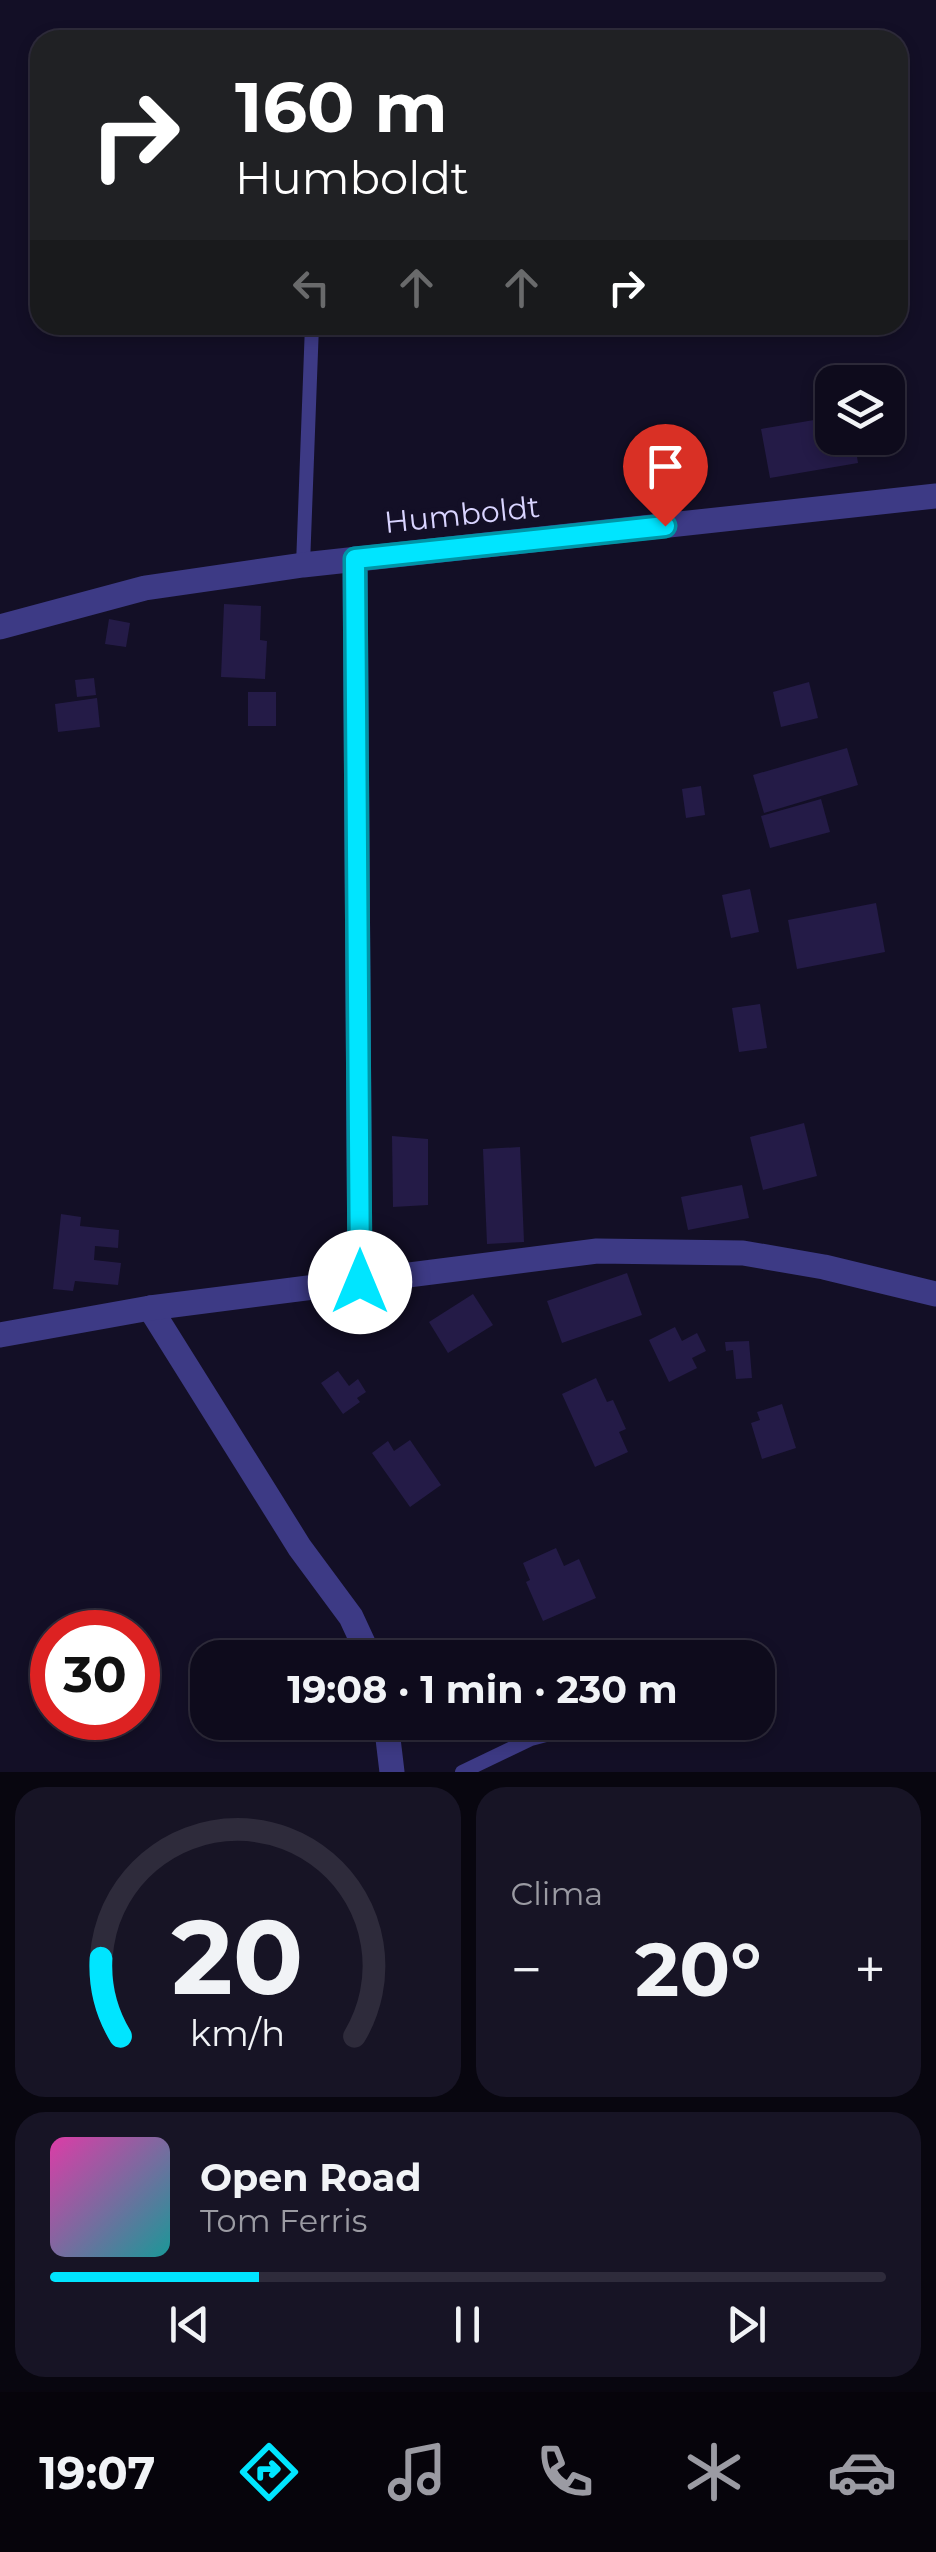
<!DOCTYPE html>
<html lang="es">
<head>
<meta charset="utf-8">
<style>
	body { margin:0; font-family:Montserrat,sans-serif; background:#171425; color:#f1f3f6; height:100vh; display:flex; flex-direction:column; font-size:38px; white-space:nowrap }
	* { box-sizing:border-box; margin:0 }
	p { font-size:32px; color:#9b9ba3 }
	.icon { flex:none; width:55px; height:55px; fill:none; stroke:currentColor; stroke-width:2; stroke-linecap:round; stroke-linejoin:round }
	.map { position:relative; height:1772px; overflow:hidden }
	.side { display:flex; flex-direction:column; gap:15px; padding:15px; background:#08060f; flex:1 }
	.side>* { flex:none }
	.guide { position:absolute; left:30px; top:30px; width:878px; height:305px; border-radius:30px; box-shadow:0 5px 15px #0003,0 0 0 2px #2e2b3b; background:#202124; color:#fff; overflow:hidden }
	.fabs { position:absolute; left:815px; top:365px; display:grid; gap:20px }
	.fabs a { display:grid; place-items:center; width:90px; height:90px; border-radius:20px; background:#0e0b1c; box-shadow:0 5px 15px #0003,0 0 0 2px #2e2b3b; font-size:50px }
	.speed { position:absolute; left:30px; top:1610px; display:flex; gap:20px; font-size:50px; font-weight:700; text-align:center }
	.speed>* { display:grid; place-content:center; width:130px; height:130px; border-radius:50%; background:#0e0b1c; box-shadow:0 5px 15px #0003,0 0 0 2px #2e2b3b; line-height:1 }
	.speed .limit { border:15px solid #d22; background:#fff; color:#111 }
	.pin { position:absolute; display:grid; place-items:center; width:85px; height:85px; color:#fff; margin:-102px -42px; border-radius:50% 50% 50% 0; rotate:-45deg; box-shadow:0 0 10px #0007 }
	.pin .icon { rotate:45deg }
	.me { position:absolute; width:110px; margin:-55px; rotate:0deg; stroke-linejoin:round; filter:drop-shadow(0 0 8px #0008) }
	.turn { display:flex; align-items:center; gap:35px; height:210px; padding:0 40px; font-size:45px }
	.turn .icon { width:130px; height:130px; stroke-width:2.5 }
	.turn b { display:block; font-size:70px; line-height:85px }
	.lanes { display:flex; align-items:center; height:95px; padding:0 40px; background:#0003; justify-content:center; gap:50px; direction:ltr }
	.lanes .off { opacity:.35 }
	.big { font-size:75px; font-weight:700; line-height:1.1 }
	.side .card { flex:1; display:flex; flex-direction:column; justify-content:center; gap:15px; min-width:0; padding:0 35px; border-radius:30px; background:#171425 }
	.side .dial { align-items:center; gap:0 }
	.dial svg { height:260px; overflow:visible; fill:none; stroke:#2e2b3b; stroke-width:7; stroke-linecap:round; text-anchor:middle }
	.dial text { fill:#f1f3f6; stroke:none }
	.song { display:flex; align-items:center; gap:30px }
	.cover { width:120px; height:120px; border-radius:15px; background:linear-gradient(135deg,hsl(320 70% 55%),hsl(180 70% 35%)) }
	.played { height:10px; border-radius:5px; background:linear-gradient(90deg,#00e5ff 25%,#2e2b3b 25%) }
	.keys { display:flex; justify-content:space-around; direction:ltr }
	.heat { display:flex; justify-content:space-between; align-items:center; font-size:55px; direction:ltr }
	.side .tiles { flex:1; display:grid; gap:15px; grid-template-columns:1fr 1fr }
	.card:last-child { grid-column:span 2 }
	.trip { position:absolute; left:190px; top:1640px; width:585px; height:100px; border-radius:30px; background:#0e0b1c; box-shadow:0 5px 15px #0003,0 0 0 2px #2e2b3b; font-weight:700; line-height:100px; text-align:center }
	.tabs { display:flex; height:160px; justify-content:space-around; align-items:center; background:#06040b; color:#9b9ba3 }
	.tabs .icon { width:70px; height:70px }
	.tabs .selected { color:#00e5ff }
	.tabs b { font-size:45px; color:#f1f3f6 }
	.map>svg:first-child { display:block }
	.building { fill:#241b47 }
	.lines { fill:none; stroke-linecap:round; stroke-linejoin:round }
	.service { stroke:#3d3a85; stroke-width:14 }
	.minor { stroke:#3d3a85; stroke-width:25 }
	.route-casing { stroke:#0095a6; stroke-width:25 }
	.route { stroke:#00e5ff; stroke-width:18 }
	.labels { text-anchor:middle; stroke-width:9; stroke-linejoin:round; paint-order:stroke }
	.street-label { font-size:30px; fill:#d9d4ff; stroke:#130f26 }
</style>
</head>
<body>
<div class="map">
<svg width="936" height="1772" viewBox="0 0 936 1772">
	<rect width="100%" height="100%" fill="#130f26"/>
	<!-- building -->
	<g class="building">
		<path d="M832,417V438H854L858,463L770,478L761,429Z"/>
		<path d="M224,604L261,606L260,640L267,641L265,679L221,677Z"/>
		<path d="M109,619L130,623L126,647L105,644Z"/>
		<path d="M94,678L96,695L77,697L75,680Z"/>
		<path d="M809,682L818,718L781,727L773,692Z"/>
		<rect x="248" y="692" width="28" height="34"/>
		<path d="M97,698L100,727L58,732L55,704Z"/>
		<path d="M847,748L858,785L764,813L753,775Z"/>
		<path d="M701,786L705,815L686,818L682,789Z"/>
		<path d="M821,799L830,832L770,848L761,816Z"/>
		<path d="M750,889L759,932L731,938L722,895Z"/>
		<path d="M876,903L885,952L797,969L788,920Z"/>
		<path d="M760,1004L767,1048L739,1052L732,1008Z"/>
		<path d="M804,1123L817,1176L763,1190L750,1137Z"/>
		<path d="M392,1136L428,1139V1205L393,1207Z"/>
		<path d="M520,1147L524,1242L487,1244L483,1149Z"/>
		<path d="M742,1185L749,1218L688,1230L681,1197Z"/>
		<path d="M61,1214L81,1217L80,1226L119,1230L118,1248L95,1246L94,1260L121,1263L118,1285L75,1281L73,1291L53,1289Z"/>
		<path d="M627,1273L642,1315L562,1343L547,1301Z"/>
		<path d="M473,1294L493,1325L448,1353L429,1322Z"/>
		<path d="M675,1327L682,1341L697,1333L706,1351L692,1358L697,1368L669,1382L649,1340Z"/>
		<path d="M749,1341L752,1378L736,1379L733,1350L726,1351L725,1342Z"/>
		<path d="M338,1371L349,1386L358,1379L366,1392L357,1398L360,1402L343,1414L321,1383Z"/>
		<path d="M596,1378L607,1402L613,1400L626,1429L619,1432L628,1452L595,1467L562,1394Z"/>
		<path d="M782,1404L796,1448L762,1459L751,1423L760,1420L757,1412Z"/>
		<path d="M410,1440L441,1485L410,1507L372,1453L388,1441L394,1451Z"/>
		<path d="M556,1548L564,1566L579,1559L596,1598L543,1621L526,1582L530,1580L523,1563Z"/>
	</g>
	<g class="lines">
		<!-- service -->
		<g class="service">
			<path d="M303,565L312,325"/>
			<path d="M462,1772L531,1739L595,1722"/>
		</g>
		<!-- minor -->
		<g class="minor">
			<path d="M355,559L360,1281"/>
			<path d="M0,627L145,588L303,565L936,496"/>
			<path d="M150,1308L300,1548L351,1617L370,1658"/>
			<path d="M0,1335L150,1308L597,1251L743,1253L824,1267L936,1294"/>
			<path d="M386,1722L392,1772"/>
		</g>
	</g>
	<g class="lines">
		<!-- route casing -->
		<g class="route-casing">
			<path id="route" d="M360,1282L355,559L665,526"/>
		</g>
		<!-- route -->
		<use href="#route" class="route"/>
	</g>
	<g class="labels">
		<!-- street labels -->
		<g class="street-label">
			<text transform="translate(462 515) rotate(-6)" y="10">Humboldt</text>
		</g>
	</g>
</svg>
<div class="fabs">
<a><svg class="icon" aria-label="layers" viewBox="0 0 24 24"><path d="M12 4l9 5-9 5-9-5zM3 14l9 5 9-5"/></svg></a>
</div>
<div class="speed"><div class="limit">30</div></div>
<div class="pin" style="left:665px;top:526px;background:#d93025"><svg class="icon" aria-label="arrive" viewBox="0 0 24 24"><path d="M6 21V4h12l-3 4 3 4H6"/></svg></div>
<svg class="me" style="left:360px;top:1282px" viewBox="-20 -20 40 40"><circle r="19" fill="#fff"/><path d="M0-13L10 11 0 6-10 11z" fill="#00e5ff"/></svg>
<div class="trip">19:08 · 1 min · 230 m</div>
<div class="guide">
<div class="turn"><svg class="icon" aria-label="right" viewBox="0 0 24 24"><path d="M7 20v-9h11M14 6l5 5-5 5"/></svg><div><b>160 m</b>Humboldt</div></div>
<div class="lanes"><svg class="icon off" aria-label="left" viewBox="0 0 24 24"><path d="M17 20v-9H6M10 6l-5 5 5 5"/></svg><svg class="icon off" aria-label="ahead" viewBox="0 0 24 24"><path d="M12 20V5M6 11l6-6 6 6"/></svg><svg class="icon off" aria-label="ahead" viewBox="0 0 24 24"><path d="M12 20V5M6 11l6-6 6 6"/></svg><svg class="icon" aria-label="right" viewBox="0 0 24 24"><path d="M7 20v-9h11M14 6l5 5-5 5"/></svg></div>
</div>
</div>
<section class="side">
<div class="tiles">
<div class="card dial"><svg viewBox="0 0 100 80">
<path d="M14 69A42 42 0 1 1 86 69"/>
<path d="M14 69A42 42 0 0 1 8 45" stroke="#00e5ff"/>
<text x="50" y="56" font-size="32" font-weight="700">20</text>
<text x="50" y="72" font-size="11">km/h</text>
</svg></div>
<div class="card"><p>Clima</p>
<div class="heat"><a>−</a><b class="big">20°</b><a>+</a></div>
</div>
<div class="card">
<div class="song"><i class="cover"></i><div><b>Open Road</b><p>Tom Ferris</p></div></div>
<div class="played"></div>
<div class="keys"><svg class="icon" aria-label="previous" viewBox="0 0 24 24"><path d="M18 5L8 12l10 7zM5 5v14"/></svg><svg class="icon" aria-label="pause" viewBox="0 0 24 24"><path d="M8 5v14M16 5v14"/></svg><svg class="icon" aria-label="next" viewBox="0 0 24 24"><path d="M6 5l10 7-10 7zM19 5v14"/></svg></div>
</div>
</div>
</section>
<nav class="tabs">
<b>19:07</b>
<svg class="icon selected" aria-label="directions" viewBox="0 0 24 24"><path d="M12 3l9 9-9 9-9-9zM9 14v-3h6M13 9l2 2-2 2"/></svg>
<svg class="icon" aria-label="music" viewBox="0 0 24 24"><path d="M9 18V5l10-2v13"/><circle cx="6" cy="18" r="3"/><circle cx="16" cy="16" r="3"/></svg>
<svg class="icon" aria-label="phone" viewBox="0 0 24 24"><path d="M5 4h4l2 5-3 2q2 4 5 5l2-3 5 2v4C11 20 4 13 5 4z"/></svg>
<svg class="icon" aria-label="climate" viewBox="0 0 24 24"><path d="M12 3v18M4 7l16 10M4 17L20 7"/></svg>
<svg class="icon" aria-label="car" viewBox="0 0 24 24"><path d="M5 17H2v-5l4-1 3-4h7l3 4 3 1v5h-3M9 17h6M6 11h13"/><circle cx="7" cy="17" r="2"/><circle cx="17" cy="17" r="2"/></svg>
</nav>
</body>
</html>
